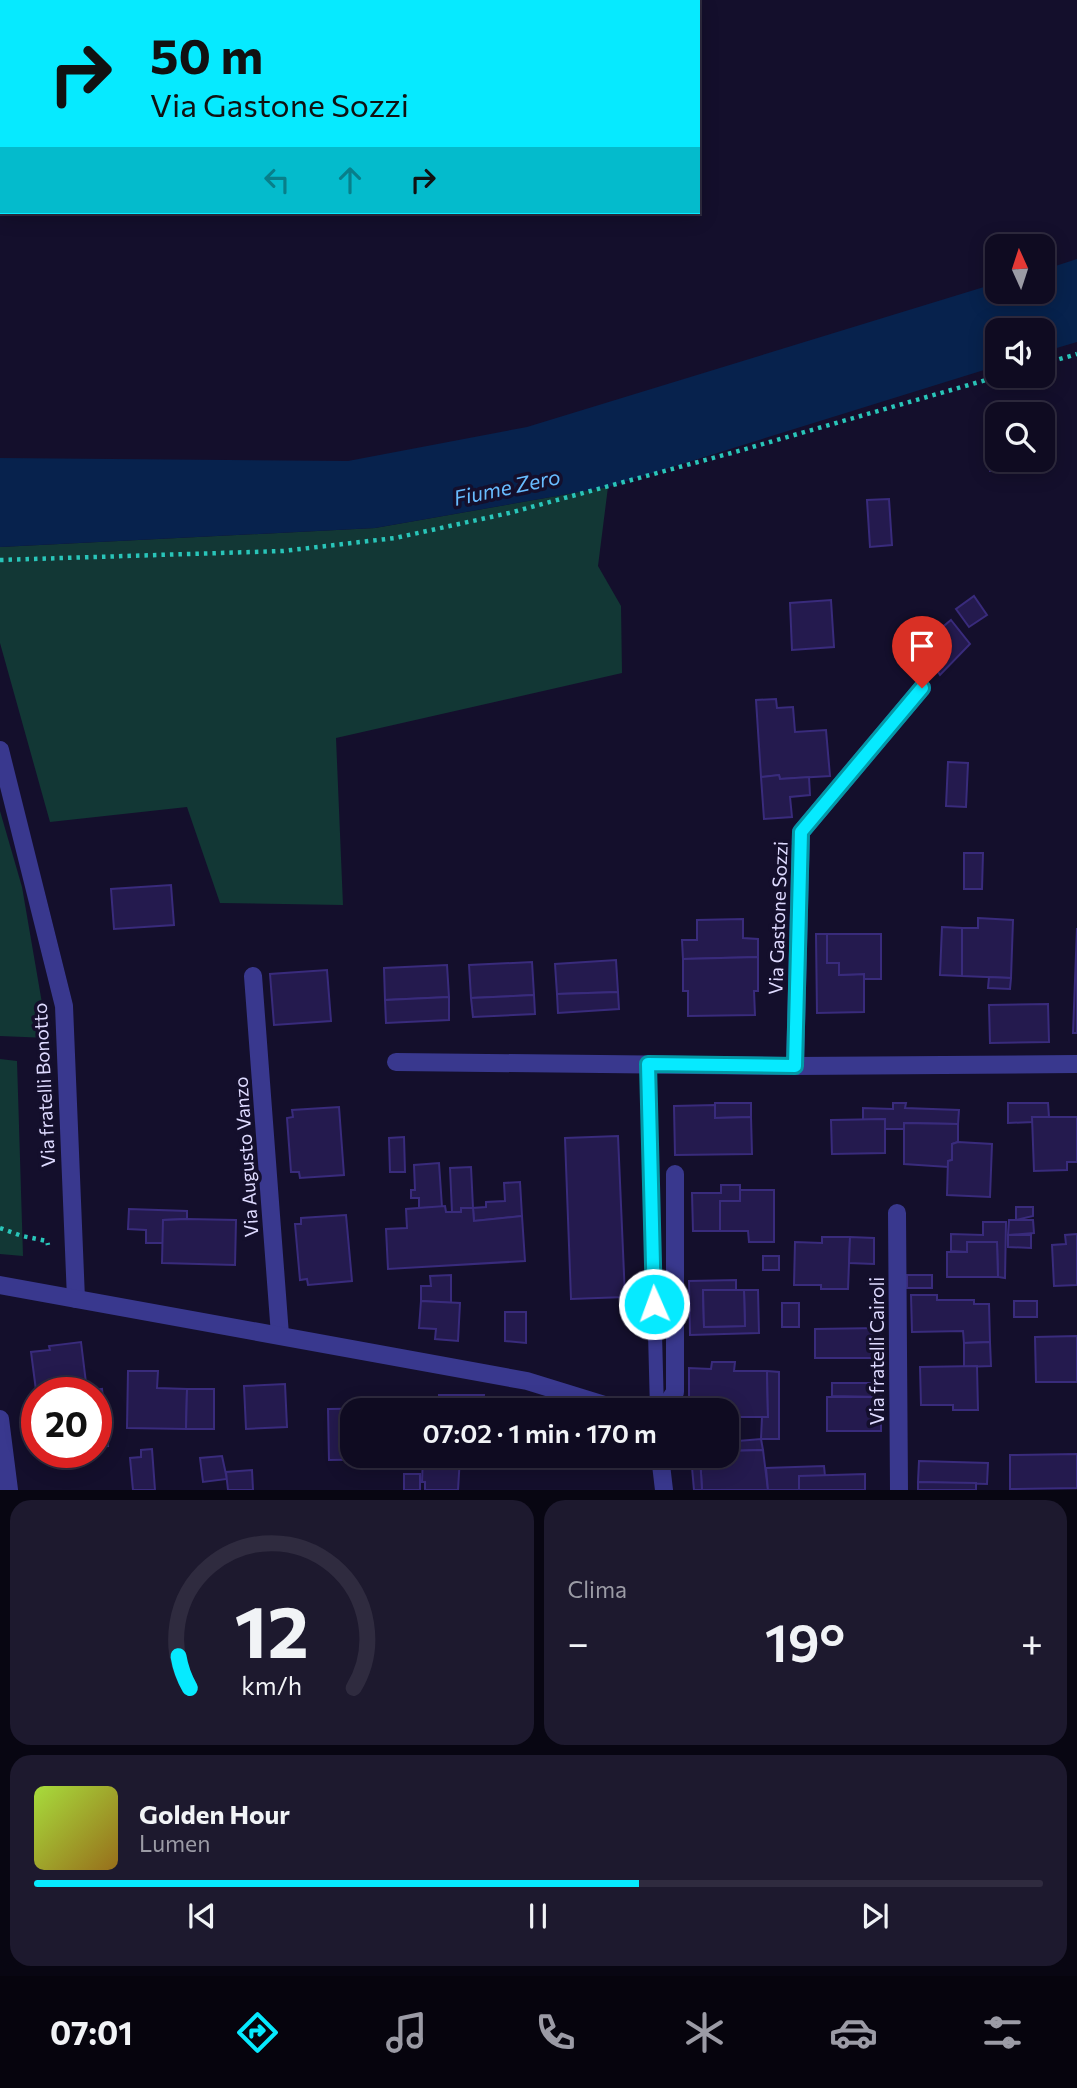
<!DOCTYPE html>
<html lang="it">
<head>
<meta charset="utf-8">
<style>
	body { margin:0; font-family:Commissioner,sans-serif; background:#1d192e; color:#f1f3f6; height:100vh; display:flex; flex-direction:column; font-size:26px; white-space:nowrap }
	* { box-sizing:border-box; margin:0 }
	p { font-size:23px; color:#9b9ba5 }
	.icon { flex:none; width:38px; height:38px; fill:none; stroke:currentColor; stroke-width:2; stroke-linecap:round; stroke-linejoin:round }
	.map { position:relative; height:1490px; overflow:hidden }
	.sheet { display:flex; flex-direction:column; gap:10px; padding:10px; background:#080612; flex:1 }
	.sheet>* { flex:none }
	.guide { position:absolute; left:0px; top:0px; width:700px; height:214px; box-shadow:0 4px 18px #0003,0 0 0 2px #2f2b3f; background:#06eaff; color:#111; overflow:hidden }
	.needle { width:46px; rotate:357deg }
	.fabs { position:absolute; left:985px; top:234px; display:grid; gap:14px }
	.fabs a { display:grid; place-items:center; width:70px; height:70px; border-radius:14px; background:#0f0b21; box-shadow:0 4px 18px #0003,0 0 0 2px #2f2b3f; font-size:35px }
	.speed { position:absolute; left:21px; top:1377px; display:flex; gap:14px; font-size:35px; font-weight:700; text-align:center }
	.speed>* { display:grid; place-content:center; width:91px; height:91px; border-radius:50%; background:#0f0b21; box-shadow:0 4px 18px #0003,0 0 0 2px #2f2b3f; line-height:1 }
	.speed .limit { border:10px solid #d22; background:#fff; color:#111 }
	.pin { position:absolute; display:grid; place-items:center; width:60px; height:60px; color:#fff; margin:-72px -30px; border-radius:50% 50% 50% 0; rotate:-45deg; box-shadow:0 0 7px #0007 }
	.pin .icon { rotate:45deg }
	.me { position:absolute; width:77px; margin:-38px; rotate:358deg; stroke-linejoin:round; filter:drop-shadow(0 0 5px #0008) }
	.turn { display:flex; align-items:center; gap:24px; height:147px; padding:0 35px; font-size:32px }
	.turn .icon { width:91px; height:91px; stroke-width:2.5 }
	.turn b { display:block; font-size:49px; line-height:60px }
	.lanes { display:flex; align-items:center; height:66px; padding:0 35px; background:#0003; justify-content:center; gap:35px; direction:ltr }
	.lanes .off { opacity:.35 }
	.big { font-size:52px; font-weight:600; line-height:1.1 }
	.sheet .tile { flex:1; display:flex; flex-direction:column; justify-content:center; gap:10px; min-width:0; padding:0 24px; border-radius:21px; background:#1d192e }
	.sheet .dial { align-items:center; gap:0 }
	.dial svg { height:182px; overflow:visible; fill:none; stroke:#2f2b3f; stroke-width:7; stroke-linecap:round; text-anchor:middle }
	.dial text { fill:#f1f3f6; stroke:none }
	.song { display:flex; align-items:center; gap:21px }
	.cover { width:84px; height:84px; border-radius:10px; background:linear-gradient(135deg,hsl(80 70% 55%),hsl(40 70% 35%)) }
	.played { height:7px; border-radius:4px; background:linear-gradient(90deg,#06eaff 60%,#2f2b3f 60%) }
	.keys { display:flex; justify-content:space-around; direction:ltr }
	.heat { display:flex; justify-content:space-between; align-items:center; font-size:38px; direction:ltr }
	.sheet .tiles { flex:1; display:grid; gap:10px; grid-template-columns:1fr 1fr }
	.tile:last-child { grid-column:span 2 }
	.trip { position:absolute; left:340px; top:1398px; width:399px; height:70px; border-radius:21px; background:#0f0b21; box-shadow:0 4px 18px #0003,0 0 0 2px #2f2b3f; font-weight:600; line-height:70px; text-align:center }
	.tabs { display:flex; height:112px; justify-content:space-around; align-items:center; background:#06040d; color:#9b9ba5 }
	.tabs .icon { width:49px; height:49px }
	.tabs .current { color:#06eaff }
	.tabs b { font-size:32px; color:#f1f3f6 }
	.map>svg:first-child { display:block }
	.green { fill:#123735 }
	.water { fill:#07224d }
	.building { fill:#241a4e; stroke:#392b7c; stroke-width:2 }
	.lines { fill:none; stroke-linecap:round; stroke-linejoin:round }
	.path { stroke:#29c5b9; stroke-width:4.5; stroke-dasharray:3.5 5; stroke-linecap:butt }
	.lane { stroke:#39388e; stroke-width:14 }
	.street { stroke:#39388e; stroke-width:18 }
	.route-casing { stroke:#0498a6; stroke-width:18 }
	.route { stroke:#06eaff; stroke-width:12 }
	.labels { text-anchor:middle; stroke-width:7; stroke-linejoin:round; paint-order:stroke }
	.street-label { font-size:19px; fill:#dedaff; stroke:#140f2c }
	.water-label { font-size:21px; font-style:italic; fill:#68bcff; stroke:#140f2c }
</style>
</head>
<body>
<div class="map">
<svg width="1077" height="1490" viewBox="0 0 1077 1490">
	<rect width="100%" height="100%" fill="#140f2c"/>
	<!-- green -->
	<g class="green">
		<path d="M608,487L598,566L621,606L622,673L336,738L343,905L220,903L187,807L50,822L0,643V547L375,528Z"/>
		<path d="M0,811L22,887L48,1038L0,1036Z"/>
		<path d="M0,1059L17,1061L23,1256L0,1254Z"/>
	</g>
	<!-- water -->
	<path class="water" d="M1077,259V342L1043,352V331H998L997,366L608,487L375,528L0,547V458L348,461L527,427L997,283L998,292H1043V270Z"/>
	<!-- building -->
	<g class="building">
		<path d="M988,453H998V460H1034V468L990,471Z"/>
		<path d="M889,499L892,545L870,547L867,500Z"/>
		<path d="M974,596L987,615L969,627L956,609Z"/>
		<path d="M831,600L834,647L792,650L790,603Z"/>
		<path d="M951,620L970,644L940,675L921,645Z"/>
		<path d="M776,699L777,708L793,707L795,732L826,730L830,776L780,779L779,775L761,777L756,700Z"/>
		<path d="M948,762L968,763L966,807L946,806Z"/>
		<path d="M779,775L780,779L809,777L810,795L790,797L792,817L764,819L761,777Z"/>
		<path d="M964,853H983L982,889H964Z"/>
		<path d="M171,885L174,925L114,929L111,889Z"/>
		<path d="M978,918L1013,920L1011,978L962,976V928H978Z"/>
		<path d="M743,919V938L758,939V957L683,959L682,940H697V920Z"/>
		<path d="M942,927L962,928V976L940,975Z"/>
		<path d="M1077,928V1033H1073Z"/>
		<path d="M816,934H827V963H839V975L864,974V1012L817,1013Z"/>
		<path d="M827,934H881V979H864V974L839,975V963H827Z"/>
		<path d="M758,957V991H754L755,1015L688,1016V991H683V959Z"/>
		<path d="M616,960L618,992L557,994L555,964Z"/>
		<path d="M532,962L534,995L471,998L469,965Z"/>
		<path d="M447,965L449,997L385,1000L384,968Z"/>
		<path d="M327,970L331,1021L274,1025L270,974Z"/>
		<path d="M989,977L1011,978L1010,989L988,988Z"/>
		<path d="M618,992L619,1009L558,1013L557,994Z"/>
		<path d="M534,995L535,1014L473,1017L471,998Z"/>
		<path d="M449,997V1020L386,1023L385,1000Z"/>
		<path d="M1048,1004L1049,1042L990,1043L989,1005Z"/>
		<path d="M715,1103H751V1117L715,1118Z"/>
		<path d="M893,1103H906L905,1108L959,1110L958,1124L904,1123V1129H885V1119L863,1120V1108L893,1109Z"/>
		<path d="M1008,1103H1048L1049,1117H1032L1033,1122L1008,1123Z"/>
		<path d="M715,1105V1118L751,1117L752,1154L675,1155L674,1106Z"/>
		<path d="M339,1107L344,1175L300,1178L299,1172H291L287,1118L293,1117L292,1110Z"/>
		<path d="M1032,1117H1077V1162H1067V1170L1034,1171Z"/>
		<path d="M885,1119V1153L832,1154L831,1120Z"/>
		<path d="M904,1123L958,1124V1142L952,1144V1160L948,1161V1167L904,1164Z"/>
		<path d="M618,1136L625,1297L571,1299L565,1138Z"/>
		<path d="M404,1137L405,1172H390L389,1138Z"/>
		<path d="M958,1142L992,1144L990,1197L947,1195L948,1161L952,1160V1144Z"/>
		<path d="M439,1163L442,1207L419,1208V1198H411V1190H415L414,1165Z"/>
		<path d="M471,1167L473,1208H461V1212H452L450,1168Z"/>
		<path d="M520,1182L522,1216L474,1221L473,1208L486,1207V1202L505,1201L504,1183Z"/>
		<path d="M721,1185H740V1201H720V1231H693L692,1193H721Z"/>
		<path d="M740,1190H774V1242H749L748,1231H720V1201H740Z"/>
		<path d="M445,1206L446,1212H461V1208H473L474,1221L522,1216L525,1261L388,1269L386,1229L407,1228L406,1209Z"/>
		<path d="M1016,1207H1033V1216L1016,1220Z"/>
		<path d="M129,1209L187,1211V1219L163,1220V1243H146V1230L128,1229Z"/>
		<path d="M346,1215L352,1281L308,1285L307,1279L300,1280L295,1224H301V1218Z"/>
		<path d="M187,1219L236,1220L235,1265L162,1263L163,1220Z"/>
		<path d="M1009,1220H1033L1034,1233L1008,1235Z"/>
		<path d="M983,1222H1006L1005,1278L998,1277L997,1242H967V1252L951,1251V1234L983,1235Z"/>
		<path d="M1077,1234V1285L1054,1286L1052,1245L1066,1244L1065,1235Z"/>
		<path d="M1008,1235H1031V1248L1008,1247Z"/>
		<path d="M822,1237H850L848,1289H821V1285H794L795,1242L822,1243Z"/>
		<path d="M850,1237L874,1238V1264L849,1263Z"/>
		<path d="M967,1242H997L998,1277H947V1252H967Z"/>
		<rect x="763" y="1256" width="16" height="14"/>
		<path d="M451,1275V1303L421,1301V1286H431L430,1276Z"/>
		<rect x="907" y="1275" width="25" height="13"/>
		<path d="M736,1280V1290H703L704,1327L745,1326L744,1290H758L759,1333L690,1335L689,1281Z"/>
		<path d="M703,1290H744L745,1326L704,1327Z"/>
		<path d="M911,1295H937V1300H974V1304H989L990,1342L964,1343L963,1331L912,1332Z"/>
		<path d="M421,1301L460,1303L458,1341L435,1339L436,1329L419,1328Z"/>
		<rect x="1014" y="1301" width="23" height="16"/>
		<rect x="782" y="1303" width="17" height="24"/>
		<path d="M505,1312H526V1343L505,1341Z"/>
		<path d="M880,1328L881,1358H815V1329Z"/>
		<path d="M1077,1336V1382H1036L1035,1337Z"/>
		<path d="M81,1342L87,1391L102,1389L108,1446L96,1447V1393H37V1398L31,1352L50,1350L49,1346Z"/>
		<path d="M990,1342L991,1366L964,1367V1343Z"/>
		<path d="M712,1362H735L734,1371H767L768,1417H726V1410H689V1368L711,1369Z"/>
		<path d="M977,1366L978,1410H953V1405H921L920,1367Z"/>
		<path d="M128,1371H158L157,1388L187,1389L186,1429L127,1428Z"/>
		<path d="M767,1371L779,1372V1439H761L762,1417H768Z"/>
		<path d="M832,1383H881V1397L832,1396Z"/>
		<path d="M285,1384L287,1427L246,1429L244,1386Z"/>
		<path d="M187,1389H214V1429H186Z"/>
		<path d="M439,1395H484L483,1410H439Z"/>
		<rect x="827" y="1397" width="54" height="34"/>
		<path d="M397,1408V1410H352V1456H398V1459L329,1460L328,1409Z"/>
		<path d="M761,1439L763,1450L726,1451V1442Z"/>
		<path d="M152,1449L155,1490H133L130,1458L141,1457V1450Z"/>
		<path d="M763,1450L768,1490H702L700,1456H726V1451Z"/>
		<path d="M1077,1454V1488L1010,1489V1455Z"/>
		<path d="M222,1456L227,1479L203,1482L200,1458Z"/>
		<path d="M423,1456L460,1457L458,1490H425V1482H422Z"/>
		<path d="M691,1456H700L702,1490H694Z"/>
		<path d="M919,1461L988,1463L987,1484L918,1482Z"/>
		<path d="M824,1466L825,1476H799V1490H768L766,1468Z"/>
		<path d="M252,1470L253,1490H228L226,1472Z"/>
		<rect x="404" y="1474" width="16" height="16"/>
		<path d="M865,1474V1490H799V1476Z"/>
		<path d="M918,1482L976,1483V1490H918Z"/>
	</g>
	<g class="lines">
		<!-- path -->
		<g class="path">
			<path d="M1043,364L1077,354"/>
			<path d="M0,560L283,551L395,538L509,513L735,452L1000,376"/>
			<path d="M0,1228L22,1236L47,1241L48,1245"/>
		</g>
		<!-- lane -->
		<path class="lane" d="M648,1064L657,1410"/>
		<!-- street -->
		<g class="street">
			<path d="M0,750L64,1006L76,1299"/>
			<path d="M253,976L280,1335"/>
			<path d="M396,1062L795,1066L1077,1064"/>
			<path d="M795,1066L801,832L922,688"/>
			<path d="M897,1213L899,1490"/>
			<path d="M0,1285L527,1381L621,1410"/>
			<path d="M663,1410L675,1392V1174"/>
			<path d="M0,1419L9,1490"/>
			<path d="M660,1456L664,1490"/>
		</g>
	</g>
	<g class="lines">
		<!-- route casing -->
		<g class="route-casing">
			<path id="route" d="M654,1304L648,1064L795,1066L801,832L922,688"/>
		</g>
		<!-- route -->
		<use href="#route" class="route"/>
	</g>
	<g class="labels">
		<!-- street labels -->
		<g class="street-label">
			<text transform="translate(778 918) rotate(-88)" y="7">Via Gastone Sozzi</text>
			<text transform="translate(44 1085) rotate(-93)" y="7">Via fratelli Bonotto</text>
			<text transform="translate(246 1157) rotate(-94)" y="7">Via Augusto Vanzo</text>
			<text transform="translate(877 1351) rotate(-90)" y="7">Via fratelli Cairoli</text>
		</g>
		<!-- water labels -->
		<g class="water-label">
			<text transform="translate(507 488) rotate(-12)" y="7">Fiume Zero</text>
		</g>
	</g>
</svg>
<div class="fabs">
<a><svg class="needle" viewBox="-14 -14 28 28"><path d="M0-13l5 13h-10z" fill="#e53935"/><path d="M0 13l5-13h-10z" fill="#9b9ba5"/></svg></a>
<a><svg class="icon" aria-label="sound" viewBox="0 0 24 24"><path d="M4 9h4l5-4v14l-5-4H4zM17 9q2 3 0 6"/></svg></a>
<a><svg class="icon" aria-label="search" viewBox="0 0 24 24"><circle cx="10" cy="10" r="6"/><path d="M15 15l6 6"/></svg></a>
</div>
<div class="speed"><div class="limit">20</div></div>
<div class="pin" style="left:922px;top:688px;background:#d93025"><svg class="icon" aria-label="arrive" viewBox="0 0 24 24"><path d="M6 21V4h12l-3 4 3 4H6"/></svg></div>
<svg class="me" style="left:654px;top:1304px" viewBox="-20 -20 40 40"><circle r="17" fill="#06eaff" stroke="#fff" stroke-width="3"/><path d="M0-11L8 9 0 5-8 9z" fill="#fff"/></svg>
<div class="trip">07:02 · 1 min · 170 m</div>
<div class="guide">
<div class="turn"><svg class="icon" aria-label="right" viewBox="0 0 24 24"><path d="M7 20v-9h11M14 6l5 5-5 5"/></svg><div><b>50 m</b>Via Gastone Sozzi</div></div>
<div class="lanes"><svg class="icon off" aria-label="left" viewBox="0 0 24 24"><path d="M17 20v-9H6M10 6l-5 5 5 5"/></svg><svg class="icon off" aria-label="ahead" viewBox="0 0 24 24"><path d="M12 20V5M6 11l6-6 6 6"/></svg><svg class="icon" aria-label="right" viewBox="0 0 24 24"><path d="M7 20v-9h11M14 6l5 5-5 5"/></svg></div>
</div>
</div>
<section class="sheet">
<div class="tiles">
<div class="tile dial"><svg viewBox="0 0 100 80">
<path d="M14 69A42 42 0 1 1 86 69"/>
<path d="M14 69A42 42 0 0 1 9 55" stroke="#06eaff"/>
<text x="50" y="56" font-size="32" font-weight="700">12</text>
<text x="50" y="72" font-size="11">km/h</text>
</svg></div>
<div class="tile"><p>Clima</p>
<div class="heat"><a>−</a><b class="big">19°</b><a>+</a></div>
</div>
<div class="tile">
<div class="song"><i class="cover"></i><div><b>Golden Hour</b><p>Lumen</p></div></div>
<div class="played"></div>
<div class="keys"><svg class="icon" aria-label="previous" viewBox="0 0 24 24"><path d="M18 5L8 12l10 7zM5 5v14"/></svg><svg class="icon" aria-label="pause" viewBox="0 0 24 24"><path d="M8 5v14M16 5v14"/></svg><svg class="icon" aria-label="next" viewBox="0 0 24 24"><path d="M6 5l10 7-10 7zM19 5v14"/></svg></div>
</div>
</div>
</section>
<nav class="tabs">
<b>07:01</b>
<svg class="icon current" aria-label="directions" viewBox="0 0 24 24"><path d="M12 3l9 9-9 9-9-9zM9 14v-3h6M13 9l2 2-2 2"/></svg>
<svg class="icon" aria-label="music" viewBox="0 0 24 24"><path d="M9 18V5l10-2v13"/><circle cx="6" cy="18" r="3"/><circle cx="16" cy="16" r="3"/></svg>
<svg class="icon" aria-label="phone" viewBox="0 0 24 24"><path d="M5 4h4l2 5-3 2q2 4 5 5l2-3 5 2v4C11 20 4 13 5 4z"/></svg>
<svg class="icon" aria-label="climate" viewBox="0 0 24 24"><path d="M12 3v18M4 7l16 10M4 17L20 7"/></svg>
<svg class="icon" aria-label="car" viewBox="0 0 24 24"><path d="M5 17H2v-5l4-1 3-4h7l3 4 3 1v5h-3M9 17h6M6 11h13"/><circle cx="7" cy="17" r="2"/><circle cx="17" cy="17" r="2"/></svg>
<svg class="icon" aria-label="filters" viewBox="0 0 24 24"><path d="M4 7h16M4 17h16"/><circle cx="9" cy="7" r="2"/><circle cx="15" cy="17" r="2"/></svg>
</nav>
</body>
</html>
